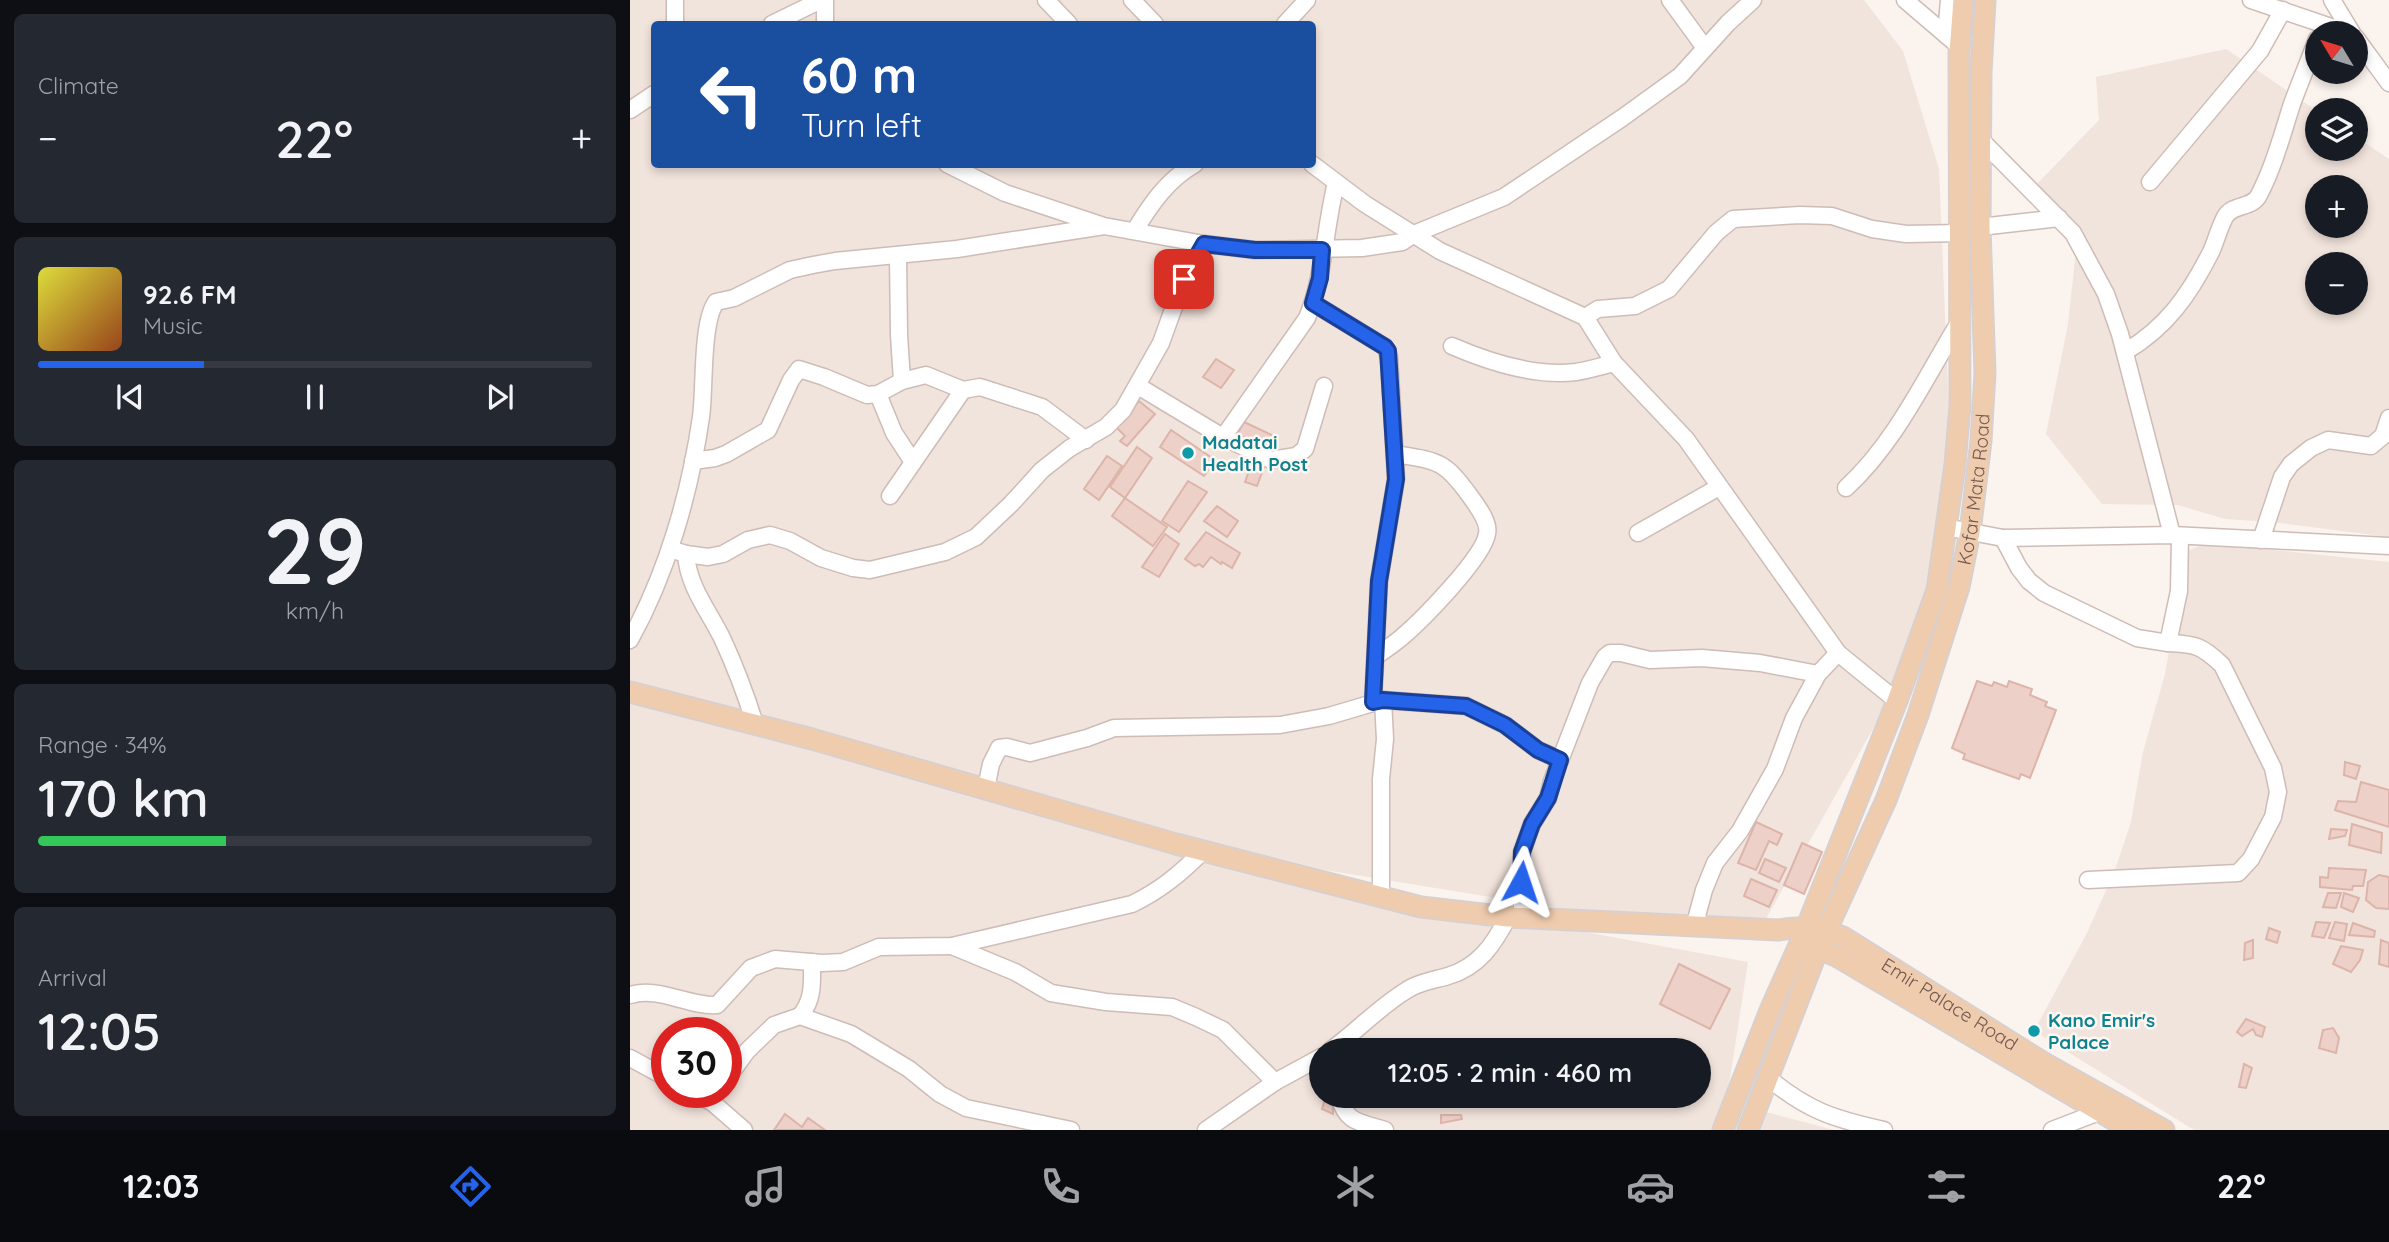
<!DOCTYPE html>
<html lang="en">
<head>
<meta charset="utf-8">
<style>
	body { margin:0; font-family:Quicksand,sans-serif; background:#242831; color:#f1f3f6; height:100vh; display:flex; flex-direction:column; font-size:26px; white-space:nowrap }
	* { box-sizing:border-box; margin:0 }
	p { font-size:23px; color:#9ea1a6 }
	.icon { flex:none; width:38px; height:38px; fill:none; stroke:currentColor; stroke-width:2; stroke-linecap:round; stroke-linejoin:round }
	.map { position:relative; flex:1; overflow:hidden }
	.drawer { display:flex; flex-direction:column; gap:14px; padding:14px; background:#0d0f14; width:630px }
	.drawer>* { flex:none }
	.guide { position:absolute; left:21px; top:21px; width:665px; height:147px; border-radius:7px; box-shadow:0 4px 10px #0003; background:#1a4fa0; color:#fff; overflow:hidden }
	.needle { width:46px; rotate:308deg }
	.tools { position:absolute; left:1675px; top:21px; display:grid; gap:14px }
	.tools a { display:grid; place-items:center; width:63px; height:63px; border-radius:50%; background:#171b24; box-shadow:0 4px 10px #0003; font-size:35px }
	.speed { position:absolute; left:21px; top:1017px; display:flex; gap:14px; font-size:35px; font-weight:700; text-align:center }
	.speed>* { display:grid; place-content:center; width:91px; height:91px; border-radius:50%; background:#171b24; box-shadow:0 4px 10px #0003; line-height:1 }
	.speed .limit { border:10px solid #d22; background:#fff; color:#111 }
	.pin { position:absolute; display:grid; place-items:center; width:60px; height:60px; color:#fff; margin:-30px; border-radius:14px; box-shadow:0 4px 10px #0006 }
	.me { position:absolute; width:77px; margin:-38px; rotate:5deg; stroke-linejoin:round; filter:drop-shadow(0 0 5px #0008) }
	.turn { display:flex; align-items:center; gap:24px; height:147px; padding:0 35px; font-size:32px }
	.turn .icon { width:91px; height:91px; stroke-width:2.5 }
	.turn b { display:block; font-size:49px; line-height:60px }
	.big { font-size:52px; font-weight:600; line-height:1.1 }
	.drawer .card { flex:1; display:flex; flex-direction:column; justify-content:center; gap:10px; min-width:0; padding:0 24px; border-radius:10px; background:#242831 }
	.drawer .dial { align-items:center; gap:0 }
	.dial b { font-size:91px; line-height:1 }
	.song { display:flex; align-items:center; gap:21px }
	.cover { width:84px; height:84px; border-radius:10px; background:linear-gradient(135deg,hsl(60 70% 55%),hsl(20 70% 35%)) }
	.played { height:7px; border-radius:4px; background:linear-gradient(90deg,#2563eb 30%,#363941 30%) }
	.keys { display:flex; justify-content:space-around; direction:ltr }
	.heat { display:flex; justify-content:space-between; align-items:center; font-size:38px; direction:ltr }
	.charge { height:10px; border-radius:5px; background:linear-gradient(90deg,#34c759 34%,#363941 0) }
	.trip { position:absolute; left:679px; top:1038px; width:402px; height:70px; border-radius:35px; background:#171b24; box-shadow:0 4px 10px #0003; font-weight:600; line-height:70px; text-align:center }
	.dock { display:flex; height:112px; justify-content:space-around; align-items:center; background:#090b0e; color:#9ea1a6 }
	.dock .icon { width:49px; height:49px }
	.dock .selected { color:#2563eb }
	.dock b { font-size:32px; color:#f1f3f6 }
	main { display:flex; flex:1; min-height:0 }
	.map>svg:first-child { display:block }
	.residential { fill:#f1e4dc; fill-rule:evenodd }
	.building { fill:#edd0c8; stroke:#ddb4aa; stroke-width:2 }
	.lines { fill:none; stroke-linecap:round; stroke-linejoin:round }
	.minor-casing { stroke:#cebcb6; stroke-width:19 }
	.major-casing { stroke:#d8d0cf; stroke-width:23 }
	.minor { stroke:#fff; stroke-width:16 }
	.major { stroke:#f0ccae; stroke-width:19 }
	.route-casing { stroke:#184099; stroke-width:18 }
	.route { stroke:#2563eb; stroke-width:12 }
	.culture-dot { fill:#0f9aa8; stroke:#fdf7f3; stroke-width:2.5 }
	.labels { text-anchor:middle; stroke-width:5; stroke-linejoin:round; paint-order:stroke }
	.culture-label { font-size:19px; font-weight:bold; fill:#0d838f; stroke:#fdf7f3; text-anchor:start }
	.street-label { font-size:19px; fill:#735852; stroke:#fdf7f3 }
</style>
</head>
<body>
<main>
<section class="drawer">
<div class="card"><p>Climate</p>
<div class="heat"><a>−</a><b class="big">22°</b><a>+</a></div>
</div>
<div class="card">
<div class="song"><i class="cover"></i><div><b>92.6 FM</b><p>Music</p></div></div>
<div class="played"></div>
<div class="keys"><svg class="icon" aria-label="previous" viewBox="0 0 24 24"><path d="M18 5L8 12l10 7zM5 5v14"/></svg><svg class="icon" aria-label="pause" viewBox="0 0 24 24"><path d="M8 5v14M16 5v14"/></svg><svg class="icon" aria-label="next" viewBox="0 0 24 24"><path d="M6 5l10 7-10 7zM19 5v14"/></svg></div>
</div>
<div class="card dial"><b>29</b><p>km/h</p></div>
<div class="card"><p>Range · 34%</p><b class="big">170 km</b><div class="charge"></div></div>
<div class="card"><p>Arrival</p><b class="big">12:05</b></div>
</section>
<div class="map">
<svg width="1759" height="1130" viewBox="0 0 1759 1130">
	<rect width="100%" height="100%" fill="#fbf3ed"/>
	<!-- residential -->
	<g class="residential">
		<path d="M0,0H1234L1273,51L1309,169L1320,437L1312,535L1276,670L1124,940L695,870L440,806L0,683ZM24,24H682V164H24Z"/>
		<path d="M1596,49L1687,111V149H1726V137L1759,159V537L1642,522L1595,519L1548,505L1472,504L1416,434L1438,324L1448,232L1402,189L1469,120L1466,77ZM1687,187H1726V226H1687ZM1687,264H1726V303H1687Z"/>
		<path d="M1576,543L1759,562V1130H1564L1404,1031L1456,935L1484,873L1501,822L1513,752L1535,674L1548,601L1546,556Z"/>
		<path d="M0,701L722,889L1118,962L1092,1130H0ZM37,1032H96V1092H37ZM691,1050H1069V1096H691Z"/>
		<path d="M1128,1110L1204,1130H1123Z"/>
	</g>
	<!-- building -->
	<g class="building">
		<path d="M586,359L604,370L591,388L573,377Z"/>
		<path d="M509,401L525,414L497,446L490,441L495,436L486,427Z"/>
		<path d="M614,422L644,436L636,455L604,440Z"/>
		<path d="M541,430L585,460L574,476L530,447Z"/>
		<path d="M507,447L522,458L495,498L480,487Z"/>
		<path d="M477,456L492,466L469,500L454,489Z"/>
		<path d="M623,460L635,464L627,486L615,482Z"/>
		<path d="M558,481L577,492L549,532L532,521Z"/>
		<path d="M495,498L537,527L523,546L482,516Z"/>
		<path d="M587,506L608,521L597,537L574,521Z"/>
		<path d="M576,532L610,553L602,568L592,562L591,564L581,557L573,567L569,564L565,566L555,559Z"/>
		<path d="M535,534L549,544L529,577L512,567Z"/>
		<path d="M1347,681L1362,686L1364,682L1377,687L1379,681L1402,689L1400,695L1417,702L1415,706L1426,710L1400,778L1391,774L1389,779L1333,759L1335,754L1322,748Z"/>
		<path d="M1715,762L1730,766L1726,779L1714,775Z"/>
		<path d="M1731,782L1759,790V827L1705,810L1708,801L1726,802Z"/>
		<path d="M1126,822L1152,834L1147,845L1139,841L1126,870L1108,863Z"/>
		<path d="M1722,824L1752,833L1751,853L1719,845Z"/>
		<path d="M1701,829L1717,830L1715,836L1699,839Z"/>
		<path d="M1172,843L1192,852L1174,894L1154,885Z"/>
		<path d="M1135,859L1156,868L1149,882L1129,873Z"/>
		<path d="M1699,868L1736,870L1733,886H1723L1722,890L1690,887V877L1698,878Z"/>
		<path d="M1749,875L1759,877V909L1746,908L1736,900L1738,882Z"/>
		<path d="M1121,879L1147,890L1139,907L1114,896Z"/>
		<path d="M1698,893H1711L1706,908L1693,907Z"/>
		<path d="M1714,893L1729,898L1723,912L1711,907Z"/>
		<path d="M1686,922L1700,923L1694,938L1682,936Z"/>
		<path d="M1705,922L1717,924L1714,941L1699,938Z"/>
		<path d="M1723,923L1745,931L1744,937L1719,935Z"/>
		<path d="M1639,928L1650,932L1647,943L1636,939Z"/>
		<path d="M1623,940V958L1614,960L1615,943Z"/>
		<path d="M1751,940L1759,943V967L1749,964Z"/>
		<path d="M1711,946L1733,950L1730,960L1721,972L1703,964Z"/>
		<path d="M1049,964L1100,989L1080,1029L1030,1004Z"/>
		<path d="M1616,1019L1635,1027L1632,1037L1626,1035L1623,1029L1612,1036L1607,1032Z"/>
		<path d="M1703,1028L1709,1038L1706,1053L1689,1048L1693,1030Z"/>
		<path d="M1614,1064L1622,1068L1616,1088L1609,1087Z"/>
		<path d="M696,1096H703V1114L692,1109Z"/>
		<path d="M155,1114L172,1127L178,1118L195,1130H144Z"/>
		<path d="M811,1115H831L832,1119L811,1123Z"/>
	</g>
	<g class="lines">
		<!-- minor casing -->
		<g class="minor-casing">
			<g id="minor">
				<path d="M416,0L439,24"/>
				<path d="M502,0L525,24"/>
				<path d="M1040,0L1075,48"/>
				<path d="M1275,0L1316,35"/>
				<path d="M1319,0L1316,35L1330,47"/>
				<path d="M1621,0L1719,33"/>
				<path d="M1702,0L1722,33"/>
				<path d="M45,24V0"/>
				<path d="M142,24L191,0"/>
				<path d="M195,24V0"/>
				<path d="M655,24L677,0"/>
				<path d="M1726,38L1759,83"/>
				<path d="M0,110L24,94"/>
				<path d="M1350,139L1443,233L1476,294L1490,334L1542,535"/>
				<path d="M317,164L375,193L471,225"/>
				<path d="M682,164L735,204L810,251L955,317L984,363L1056,439L1208,653L1267,701"/>
				<path d="M1520,182L1630,51L1653,10"/>
				<path d="M1350,227L1429,218"/>
				<path d="M505,230C521,204 537,180 565,164"/>
				<path d="M268,255L269,335L272,381"/>
				<path d="M683,303L755,347L759,357L766,479L749,581L743,702"/>
				<path d="M955,317L968,309L1005,306L1039,289L1086,233L1103,219L1170,215L1202,216L1242,229L1276,234L1331,233"/>
				<path d="M822,346C859,362 905,377 946,372C959,370 972,366 984,363"/>
				<path d="M1495,352C1537,327 1559,295 1581,252C1586,241 1589,228 1595,217C1603,203 1622,209 1629,195C1644,166 1652,135 1662,104C1670,82 1679,61 1687,39"/>
				<path d="M508,386L591,436L641,460L666,456L675,449L694,386"/>
				<path d="M248,394L264,433L283,462"/>
				<path d="M594,436L677,318C694,277 695,227 706,183"/>
				<path d="M63,461L85,458L96,454L138,430L161,380L169,369L194,377L237,395L248,394L272,381L296,375L333,390L350,387L412,407L456,440"/>
				<path d="M1216,488C1266,442 1295,378 1330,321"/>
				<path d="M260,496L333,390"/>
				<path d="M1315,527L1373,538L1542,535L1759,546"/>
				<path d="M1008,533L1089,487"/>
				<path d="M1373,538L1389,568L1399,581L1414,593L1507,638L1538,643L1549,591L1550,536"/>
				<path d="M1631,540L1652,477L1661,464L1681,448L1698,440L1741,446L1753,436L1759,418"/>
				<path d="M40,549L56,554L78,557L93,554L118,540L140,535L160,541L191,558L223,568L240,570L315,552L346,537L381,504L412,470L440,448L476,427L493,410L531,343L554,279L574,244"/>
				<path d="M56,554C58,586 78,610 92,638C105,666 116,695 125,724"/>
				<path d="M0,640C37,573 60,493 71,417C75,390 71,323 86,302L104,298L160,270L183,265L205,261L327,249L474,226L574,244L625,250L732,248L772,242L784,234L874,197L992,118L1050,76L1098,23L1123,0"/>
				<path d="M746,656C755,650 764,644 772,637C792,620 853,558 857,534C860,522 847,506 840,496C814,460 808,461 765,454"/>
				<path d="M356,788L361,764L369,748L377,747L400,753L457,738L484,728L650,725L699,716L753,700L836,706L875,725L908,750L930,760"/>
				<path d="M1458,880L1608,873L1621,859L1643,817L1648,792L1643,768L1592,665C1572,646 1566,644 1538,643"/>
				<path d="M751,897V779L755,739L753,700"/>
				<path d="M892,918V852L902,824L918,798L922,781L960,683L975,657L980,653H991L1020,660L1072,658L1130,663L1188,674"/>
				<path d="M1064,927L1074,890L1085,863L1110,831L1145,769L1164,718L1188,674L1208,653"/>
				<path d="M322,946L385,972L421,993L476,1002L542,1007L566,1017L593,1030L645,1082"/>
				<path d="M0,995C29,986 59,1007 87,1005L121,968L145,959L192,963L213,962L249,947L322,946L502,904C531,890 551,873 573,851"/>
				<path d="M170,1016C184,999 182,983 182,962"/>
				<path d="M701,1050C727,1031 749,1007 777,990C789,982 805,980 818,976C849,967 864,944 878,917"/>
				<path d="M0,1058L37,1078"/>
				<path d="M1137,1077C1178,1111 1204,1119 1254,1130"/>
				<path d="M96,1080L117,1051L144,1025L170,1016L221,1034L279,1069L310,1094L336,1108L441,1130"/>
				<path d="M62,1092L83,1103L114,1130"/>
				<path d="M709,1096C716,1123 729,1122 755,1130"/>
				<path d="M576,1130L645,1082L691,1057"/>
				<path d="M1422,1130L1469,1112L1474,1103"/>
			</g>
		</g>
		<!-- major casing -->
		<g class="major-casing">
			<g id="major">
				<path id="s1" d="M0,692L182,739L546,844L791,907L878,917L1148,930C1175,926 1187,927 1213,937L1414,1063L1534,1130"/>
				<path d="M1177,944L1208,957L1501,1130"/>
				<path d="M1093,1130L1141,1008L1171,941L1267,701L1307,590L1325,465L1330,406L1329,53L1333,0"/>
				<path id="s2" d="M1118,1130L1188,949L1256,800L1288,715L1329,587L1340,532L1351,441L1355,373L1350,227L1351,72L1355,0"/>
			</g>
		</g>
		<!-- minor -->
		<use href="#minor" class="minor"/>
		<!-- major -->
		<use href="#major" class="major"/>
	</g>
	<g class="lines">
		<!-- route casing -->
		<g class="route-casing">
			<path id="route" d="M554,279L574,244L625,250H692L690,278L683,303L755,347L758,351L766,479L749,581L743,702L753,700L836,706L875,725L908,750L930,760L918,798L902,824L892,852L891,882"/>
		</g>
		<!-- route -->
		<use href="#route" class="route"/>
	</g>
	<!-- markers -->
	<g class="culture-dot">
		<circle cx="558" cy="453" r="7"/>
		<circle cx="1404" cy="1031" r="7"/>
	</g>
	<g class="labels">
		<!-- culture labels -->
		<g class="culture-label">
			<text x="572" y="449">Madatai<tspan x="572" dy="22">Health Post</tspan></text>
			<text x="1418" y="1027">Kano Emir's<tspan x="1418" dy="22">Palace</tspan></text>
		</g>
		<!-- street labels -->
		<g class="street-label">
			<text dy="7" stroke="none"><textPath href="#s2" startOffset="682">Kofar Mata Road</textPath></text>
			<text dy="7" stroke="none"><textPath href="#s1" startOffset="1370">Emir Palace Road</textPath></text>
		</g>
	</g>
</svg>
<div class="tools">
<a><svg class="needle" viewBox="-14 -14 28 28"><path d="M0-13l5 13h-10z" fill="#e53935"/><path d="M0 13l5-13h-10z" fill="#9ea1a6"/></svg></a>
<a><svg class="icon" aria-label="layers" viewBox="0 0 24 24"><path d="M12 4l9 5-9 5-9-5zM3 14l9 5 9-5"/></svg></a>
<a>+</a>
<a>−</a>
</div>
<div class="speed"><div class="limit">30</div></div>
<div class="pin" style="left:554px;top:279px;background:#d93025"><svg class="icon" aria-label="arrive" viewBox="0 0 24 24"><path d="M6 21V4h12l-3 4 3 4H6"/></svg></div>
<svg class="me" style="left:891px;top:882px" viewBox="-20 -20 40 40"><path d="M0-17L14 15 0 8-14 15z" fill="#2563eb" stroke="#fff" stroke-width="4"/></svg>
<div class="trip">12:05 · 2 min · 460 m</div>
<div class="guide">
<div class="turn"><svg class="icon" aria-label="left" viewBox="0 0 24 24"><path d="M17 20v-9H6M10 6l-5 5 5 5"/></svg><div><b>60 m</b>Turn left</div></div>
</div>
</div>
</main>
<nav class="dock">
<b>12:03</b>
<svg class="icon selected" aria-label="directions" viewBox="0 0 24 24"><path d="M12 3l9 9-9 9-9-9zM9 14v-3h6M13 9l2 2-2 2"/></svg>
<svg class="icon" aria-label="music" viewBox="0 0 24 24"><path d="M9 18V5l10-2v13"/><circle cx="6" cy="18" r="3"/><circle cx="16" cy="16" r="3"/></svg>
<svg class="icon" aria-label="phone" viewBox="0 0 24 24"><path d="M5 4h4l2 5-3 2q2 4 5 5l2-3 5 2v4C11 20 4 13 5 4z"/></svg>
<svg class="icon" aria-label="climate" viewBox="0 0 24 24"><path d="M12 3v18M4 7l16 10M4 17L20 7"/></svg>
<svg class="icon" aria-label="car" viewBox="0 0 24 24"><path d="M5 17H2v-5l4-1 3-4h7l3 4 3 1v5h-3M9 17h6M6 11h13"/><circle cx="7" cy="17" r="2"/><circle cx="17" cy="17" r="2"/></svg>
<svg class="icon" aria-label="filters" viewBox="0 0 24 24"><path d="M4 7h16M4 17h16"/><circle cx="9" cy="7" r="2"/><circle cx="15" cy="17" r="2"/></svg>
<b>22°</b>
</nav>
</body>
</html>
